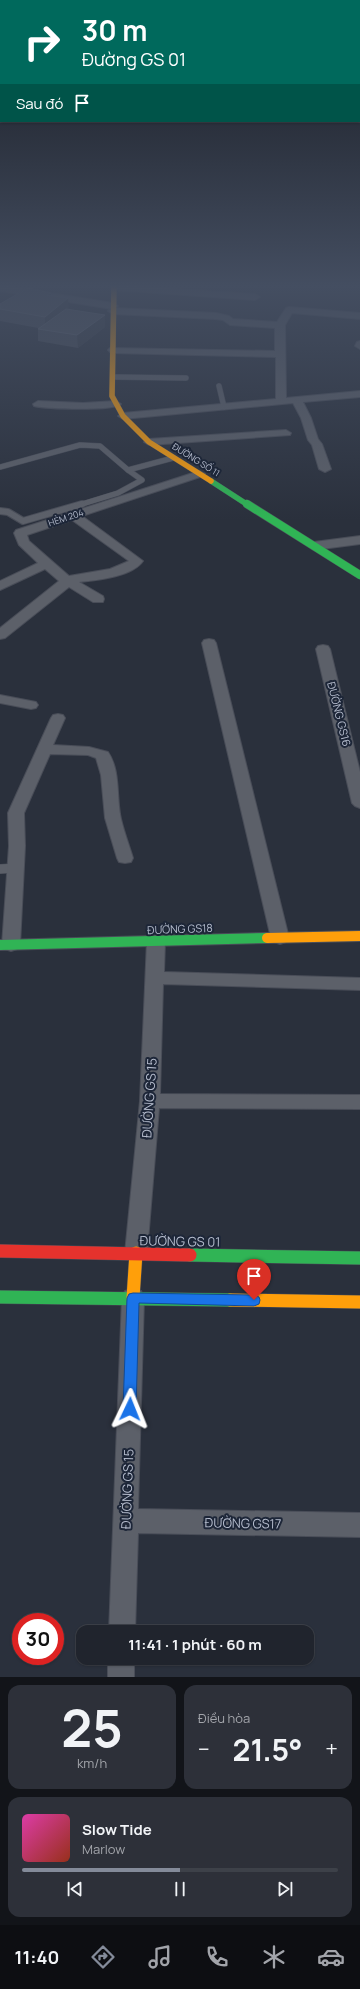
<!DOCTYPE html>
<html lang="vi">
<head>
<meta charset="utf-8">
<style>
	body { margin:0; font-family:Manrope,sans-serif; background:#2d3039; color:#f1f3f6; height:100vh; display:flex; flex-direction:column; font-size:15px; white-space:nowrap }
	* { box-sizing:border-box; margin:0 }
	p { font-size:13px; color:#a2a4aa }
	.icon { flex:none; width:22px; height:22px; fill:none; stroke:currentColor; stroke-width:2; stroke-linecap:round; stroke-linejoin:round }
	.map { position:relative; height:1677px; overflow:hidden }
	.side { display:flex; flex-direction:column; gap:8px; padding:8px; background:#121419; flex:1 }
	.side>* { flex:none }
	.guide { position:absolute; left:0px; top:0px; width:360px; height:122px; box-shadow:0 1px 3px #0004,0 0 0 1px #3d4149; background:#00695c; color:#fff; overflow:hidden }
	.speed { position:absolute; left:12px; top:1613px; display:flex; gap:8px; font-size:20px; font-weight:700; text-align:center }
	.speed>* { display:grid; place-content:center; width:52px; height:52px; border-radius:50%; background:#20242d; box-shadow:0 1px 3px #0004,0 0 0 1px #3d4149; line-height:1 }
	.speed .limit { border:6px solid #d22; background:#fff; color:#111 }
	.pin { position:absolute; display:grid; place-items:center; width:34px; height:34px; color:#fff; margin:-41px -17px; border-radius:50% 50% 50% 0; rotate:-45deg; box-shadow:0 0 4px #0007 }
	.pin .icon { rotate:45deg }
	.me { position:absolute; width:44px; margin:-22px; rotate:2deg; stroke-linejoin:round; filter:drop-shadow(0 0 3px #0008) }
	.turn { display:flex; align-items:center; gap:14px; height:84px; padding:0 16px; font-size:18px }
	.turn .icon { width:52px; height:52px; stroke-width:2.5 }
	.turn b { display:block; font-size:28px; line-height:34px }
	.then { display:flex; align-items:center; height:38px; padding:0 16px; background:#0003; gap:8px; font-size:15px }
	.big { font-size:30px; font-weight:700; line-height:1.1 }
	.side .tile { flex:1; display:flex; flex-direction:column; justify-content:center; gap:6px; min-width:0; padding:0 14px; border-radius:12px; background:#2d3039 }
	.side .dial { align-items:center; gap:0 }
	.dial b { font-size:52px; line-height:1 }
	.song { display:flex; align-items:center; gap:12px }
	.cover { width:48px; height:48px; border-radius:6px; background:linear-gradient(135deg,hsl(320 70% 55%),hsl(10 70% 35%)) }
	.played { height:4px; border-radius:2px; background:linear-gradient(90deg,#848b9a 50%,#3d4149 50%) }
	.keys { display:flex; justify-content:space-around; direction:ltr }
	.heat { display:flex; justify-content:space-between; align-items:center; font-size:22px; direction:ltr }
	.side .tiles { flex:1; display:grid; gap:8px; grid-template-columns:1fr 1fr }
	.tile:last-child { grid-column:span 2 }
	.trip { position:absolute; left:76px; top:1625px; width:238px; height:40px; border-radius:12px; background:#20242d; box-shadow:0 1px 3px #0004,0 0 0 1px #3d4149; font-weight:700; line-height:40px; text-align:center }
	.menu { display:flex; height:64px; justify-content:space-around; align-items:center; background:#0d0e12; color:#a2a4aa }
	.menu .icon { width:28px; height:28px }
	.menu .on { color:#848b9a }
	.menu b { font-size:18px; color:#f1f3f6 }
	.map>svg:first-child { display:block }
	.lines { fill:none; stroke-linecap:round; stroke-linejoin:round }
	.lane-far2-casing { stroke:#494d58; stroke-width:6 }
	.lane-far1-casing { stroke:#494d58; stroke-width:8 }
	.lane-casing { stroke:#494d58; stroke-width:10 }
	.street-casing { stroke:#494d58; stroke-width:2 }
	.fast-far3-casing { stroke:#494d58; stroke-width:6 }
	.fast-far2-casing { stroke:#494d58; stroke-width:9 }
	.fast-far1-casing { stroke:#494d58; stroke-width:12 }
	.fast-casing { stroke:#494d58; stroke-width:14 }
	.slow-far2-casing { stroke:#494d58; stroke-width:6 }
	.slow-far1-casing { stroke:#494d58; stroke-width:12 }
	.slow-casing { stroke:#494d58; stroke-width:14 }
	.jam-casing { stroke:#494d58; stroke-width:14 }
	.lane-far2 { stroke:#5c6069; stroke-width:5 }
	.lane-far1 { stroke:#5c6069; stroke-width:6 }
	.lane { stroke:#5c6069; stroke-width:9 }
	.street { fill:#5c6069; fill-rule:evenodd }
	.fast-far3 { stroke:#30b455; stroke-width:5.5 }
	.fast-far2 { stroke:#30b455; stroke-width:8 }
	.fast-far1 { stroke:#30b455; stroke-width:10 }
	.fast { stroke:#30b455; stroke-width:13 }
	.slow-far2 { stroke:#ff9f0a; stroke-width:5.5 }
	.slow-far1 { stroke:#ff9f0a; stroke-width:10 }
	.slow { stroke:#ff9f0a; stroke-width:13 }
	.jam { stroke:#e5322d; stroke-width:13 }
	.wall { fill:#474d59 }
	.shaded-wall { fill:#373d48 }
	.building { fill:#535965; stroke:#626976 }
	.route { fill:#1a73e8; stroke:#114b97 }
	.labels { text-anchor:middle; stroke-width:4; stroke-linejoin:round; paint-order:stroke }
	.far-street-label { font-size:9px; fill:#b5bccd; stroke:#1d2638 }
	.street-label { font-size:11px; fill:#b5bccd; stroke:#1d2638 }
	.near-street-label { font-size:13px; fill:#b5bccd; stroke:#1d2638 }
</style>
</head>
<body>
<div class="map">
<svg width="360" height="1677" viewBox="0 0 360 1677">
	<rect width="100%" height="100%" fill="#2a303c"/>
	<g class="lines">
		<!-- lane-far2 casing -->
		<g class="lane-far2-casing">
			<g id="lane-far2">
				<path d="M113,377L186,378"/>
				<path d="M219,386L224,407"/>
				<path d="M0,467L80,445L100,446L128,470"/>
				<path d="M79,505L118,493L142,480L128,470L173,458"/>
			</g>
		</g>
		<!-- lane-far1 casing -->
		<g class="lane-far1-casing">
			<path id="lane-far1" d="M0,511L8,512L23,521L82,504"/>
		</g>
		<!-- lane casing -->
		<g class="lane-casing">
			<path id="lane" d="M0,869L16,868"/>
		</g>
		<!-- street casing -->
		<g class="street-casing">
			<g id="street">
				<path d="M0,285L113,303L118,306L115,308L216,313L229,316L233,319L277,322L286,308L289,307L360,313V319L292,313L285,325L286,398L360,391V397L303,402L311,418L318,439L322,444L331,469L325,472L319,469L312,445L308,440L301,418L293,403L123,419L118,416L123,413L276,399V357L113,353L110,352L108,350L110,348L275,351V328L230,325L223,320L216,319L113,314L108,311L112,309L0,291Z"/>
				<path d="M111,285L255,294L260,297L255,300L114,290L110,287Z"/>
				<path d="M360,341V349L355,346L357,342Z"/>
				<path d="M38,401L83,403L116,401L121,404C115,411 46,409 34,406L33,404Z"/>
				<path d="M286,430L291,433L290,435L149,445L144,442L149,439Z"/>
				<path d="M199,471L205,474L203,476L82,516L143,561C132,577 97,580 79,582L103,596L104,599L103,602H93L69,587L5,638L0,639V628L59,581L45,569L0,590V581L38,563L19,545L14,533L16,530ZM72,520L129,561L110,569L69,576L29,541L27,535Z"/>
				<path d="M360,536V544L314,550L308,546L314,542Z"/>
				<path d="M209,639L214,640L216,643L289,938L286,942L280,944L274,942L271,938L202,643L204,640Z"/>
				<path d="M323,645L328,646L330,649L360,772V808L355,806L352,803L316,649L318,646Z"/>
				<path d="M0,695L36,702L38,705L36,708L31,709L0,703Z"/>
				<path d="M58,714L63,715L65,718L53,745L89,747L108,752C121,771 116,798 121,819C124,832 129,845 133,858L131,862L125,863L119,862L117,858L105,818L101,775L96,758L88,755L50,754L24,813L25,846L20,945L17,949L11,951L5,949L2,945L9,846L8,813L51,718L53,715Z"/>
				<path d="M156,935L162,937L165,941L164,972L360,978V990L163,984L160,1094L360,1095V1109L159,1108L147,1253L144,1259L136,1262L128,1259L125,1253L140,1101L147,941L150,937Z"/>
				<path d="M133,1289L141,1291L144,1298L138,1509L360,1513V1537L138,1533L135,1632H109L122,1298L125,1291Z"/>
				<rect x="108" y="1658" width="26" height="19"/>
			</g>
		</g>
		<!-- fast-far3 casing -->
		<g class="fast-far3-casing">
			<path id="fast-far3" d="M211,481L248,505"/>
		</g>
		<!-- fast-far2 casing -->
		<g class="fast-far2-casing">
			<path id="fast-far2" d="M247,504L360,575"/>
		</g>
		<!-- fast-far1 casing -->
		<g class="fast-far1-casing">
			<path id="fast-far1" d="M0,945L267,938"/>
		</g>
		<!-- fast casing -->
		<g class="fast-casing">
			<g id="fast">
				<path d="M190,1255L360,1258"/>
				<path d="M0,1297L230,1300"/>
			</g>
		</g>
		<!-- slow-far2 casing -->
		<g class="slow-far2-casing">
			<path id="slow-far2" d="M114,285L112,396L123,416L149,442L211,481"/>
		</g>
		<!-- slow-far1 casing -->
		<g class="slow-far1-casing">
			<path id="slow-far1" d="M267,938L360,936"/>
		</g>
		<!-- slow casing -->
		<g class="slow-casing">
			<g id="slow">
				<path d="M133,1298L136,1253"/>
				<path d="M230,1300L360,1302"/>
			</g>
		</g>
		<!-- jam casing -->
		<g class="jam-casing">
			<path id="jam" d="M0,1251L190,1255"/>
		</g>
		<!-- lane-far2 -->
		<use href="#lane-far2" class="lane-far2"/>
		<!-- lane-far1 -->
		<use href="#lane-far1" class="lane-far1"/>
		<!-- lane -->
		<use href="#lane" class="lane"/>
		<!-- street -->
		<use href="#street" class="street"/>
		<!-- fast-far3 -->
		<use href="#fast-far3" class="fast-far3"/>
		<!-- fast-far2 -->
		<use href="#fast-far2" class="fast-far2"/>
		<!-- fast-far1 -->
		<use href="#fast-far1" class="fast-far1"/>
		<!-- fast -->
		<use href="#fast" class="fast"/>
		<!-- slow-far2 -->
		<use href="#slow-far2" class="slow-far2"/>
		<!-- slow-far1 -->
		<use href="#slow-far1" class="slow-far1"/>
		<!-- slow -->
		<use href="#slow" class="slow"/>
		<!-- jam -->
		<use href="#jam" class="jam"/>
	</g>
	<!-- wall -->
	<path class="wall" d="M51,296L69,309L105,327L78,348L38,341V328L0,321V304Z"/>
	<!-- shaded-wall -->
	<g class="shaded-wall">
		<path d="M51,293L52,305L47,295Z"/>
		<path d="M68,298L69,311L45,329V317Z"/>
		<path d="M105,315V327L78,348L77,335Z"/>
	</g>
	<!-- building -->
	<g class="building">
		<path d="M28,288L51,293L47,295L68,298L45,317L0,309V304Z"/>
		<path d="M66,309L105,315L77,335L38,329Z"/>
	</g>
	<!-- sky -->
	<linearGradient id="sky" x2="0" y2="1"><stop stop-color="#171a21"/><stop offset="0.55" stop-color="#444e61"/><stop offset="1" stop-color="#444e61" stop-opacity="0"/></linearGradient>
	<rect width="360" height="520" fill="url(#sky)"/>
	<!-- route -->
	<path class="route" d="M133,1293L254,1295L259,1297L260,1300L259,1304L254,1306L139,1303L136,1409L134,1413L130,1415L125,1413L123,1409L127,1298L129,1294Z"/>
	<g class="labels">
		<!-- far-street labels -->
		<g class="far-street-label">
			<text transform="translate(196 460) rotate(32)" y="3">ĐƯỜNG SỐ 11</text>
			<text transform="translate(66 518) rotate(-18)" y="3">HẺM 204</text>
		</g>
		<!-- street labels -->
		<g class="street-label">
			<text transform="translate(339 714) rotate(76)" y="4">ĐƯỜNG GS16</text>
			<text transform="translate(180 929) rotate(-2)" y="4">ĐƯỜNG GS18</text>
		</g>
		<!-- near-street labels -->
		<g class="near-street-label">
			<text transform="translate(149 1098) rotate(-86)" y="5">ĐƯỜNG GS 15</text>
			<text transform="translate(180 1241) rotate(1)" y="5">ĐƯỜNG GS 01</text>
			<text transform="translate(127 1489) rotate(-88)" y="5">ĐƯỜNG GS 15</text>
			<text transform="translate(243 1523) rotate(1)" y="5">ĐƯỜNG GS17</text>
		</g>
	</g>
</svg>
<div class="speed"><div class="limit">30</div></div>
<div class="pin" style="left:254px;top:1300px;background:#d93025"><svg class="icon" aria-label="arrive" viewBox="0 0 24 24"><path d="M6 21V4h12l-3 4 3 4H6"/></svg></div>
<svg class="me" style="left:130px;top:1409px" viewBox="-20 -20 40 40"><path d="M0-17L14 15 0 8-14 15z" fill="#1a73e8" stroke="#fff" stroke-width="4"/></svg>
<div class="trip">11:41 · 1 phút · 60 m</div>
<div class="guide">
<div class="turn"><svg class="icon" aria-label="right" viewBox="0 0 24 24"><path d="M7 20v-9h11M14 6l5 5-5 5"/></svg><div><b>30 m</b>Đường GS 01</div></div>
<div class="then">Sau đó<svg class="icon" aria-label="arrive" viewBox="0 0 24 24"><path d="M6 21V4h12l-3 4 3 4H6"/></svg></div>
</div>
</div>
<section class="side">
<div class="tiles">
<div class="tile dial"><b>25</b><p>km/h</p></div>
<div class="tile"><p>Điều hòa</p>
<div class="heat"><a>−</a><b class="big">21.5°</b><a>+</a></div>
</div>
<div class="tile">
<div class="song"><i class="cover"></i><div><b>Slow Tide</b><p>Marlow</p></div></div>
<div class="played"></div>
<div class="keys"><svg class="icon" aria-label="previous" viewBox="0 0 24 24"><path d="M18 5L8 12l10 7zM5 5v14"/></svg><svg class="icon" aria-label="pause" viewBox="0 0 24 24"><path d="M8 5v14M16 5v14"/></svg><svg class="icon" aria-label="next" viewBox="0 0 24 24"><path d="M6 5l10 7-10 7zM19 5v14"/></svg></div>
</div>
</div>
</section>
<nav class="menu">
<b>11:40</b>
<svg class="icon on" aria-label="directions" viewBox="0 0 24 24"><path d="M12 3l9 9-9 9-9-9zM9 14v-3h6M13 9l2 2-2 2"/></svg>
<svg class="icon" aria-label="music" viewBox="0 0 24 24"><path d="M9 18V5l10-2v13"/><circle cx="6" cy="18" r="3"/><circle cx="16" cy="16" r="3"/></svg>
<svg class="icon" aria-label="phone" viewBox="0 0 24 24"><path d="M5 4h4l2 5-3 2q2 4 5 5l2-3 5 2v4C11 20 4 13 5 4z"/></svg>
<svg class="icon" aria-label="climate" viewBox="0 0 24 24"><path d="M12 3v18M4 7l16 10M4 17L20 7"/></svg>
<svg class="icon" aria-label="car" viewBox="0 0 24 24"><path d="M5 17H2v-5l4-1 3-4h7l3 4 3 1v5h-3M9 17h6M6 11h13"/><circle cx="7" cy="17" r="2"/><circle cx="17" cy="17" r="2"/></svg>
</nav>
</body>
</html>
